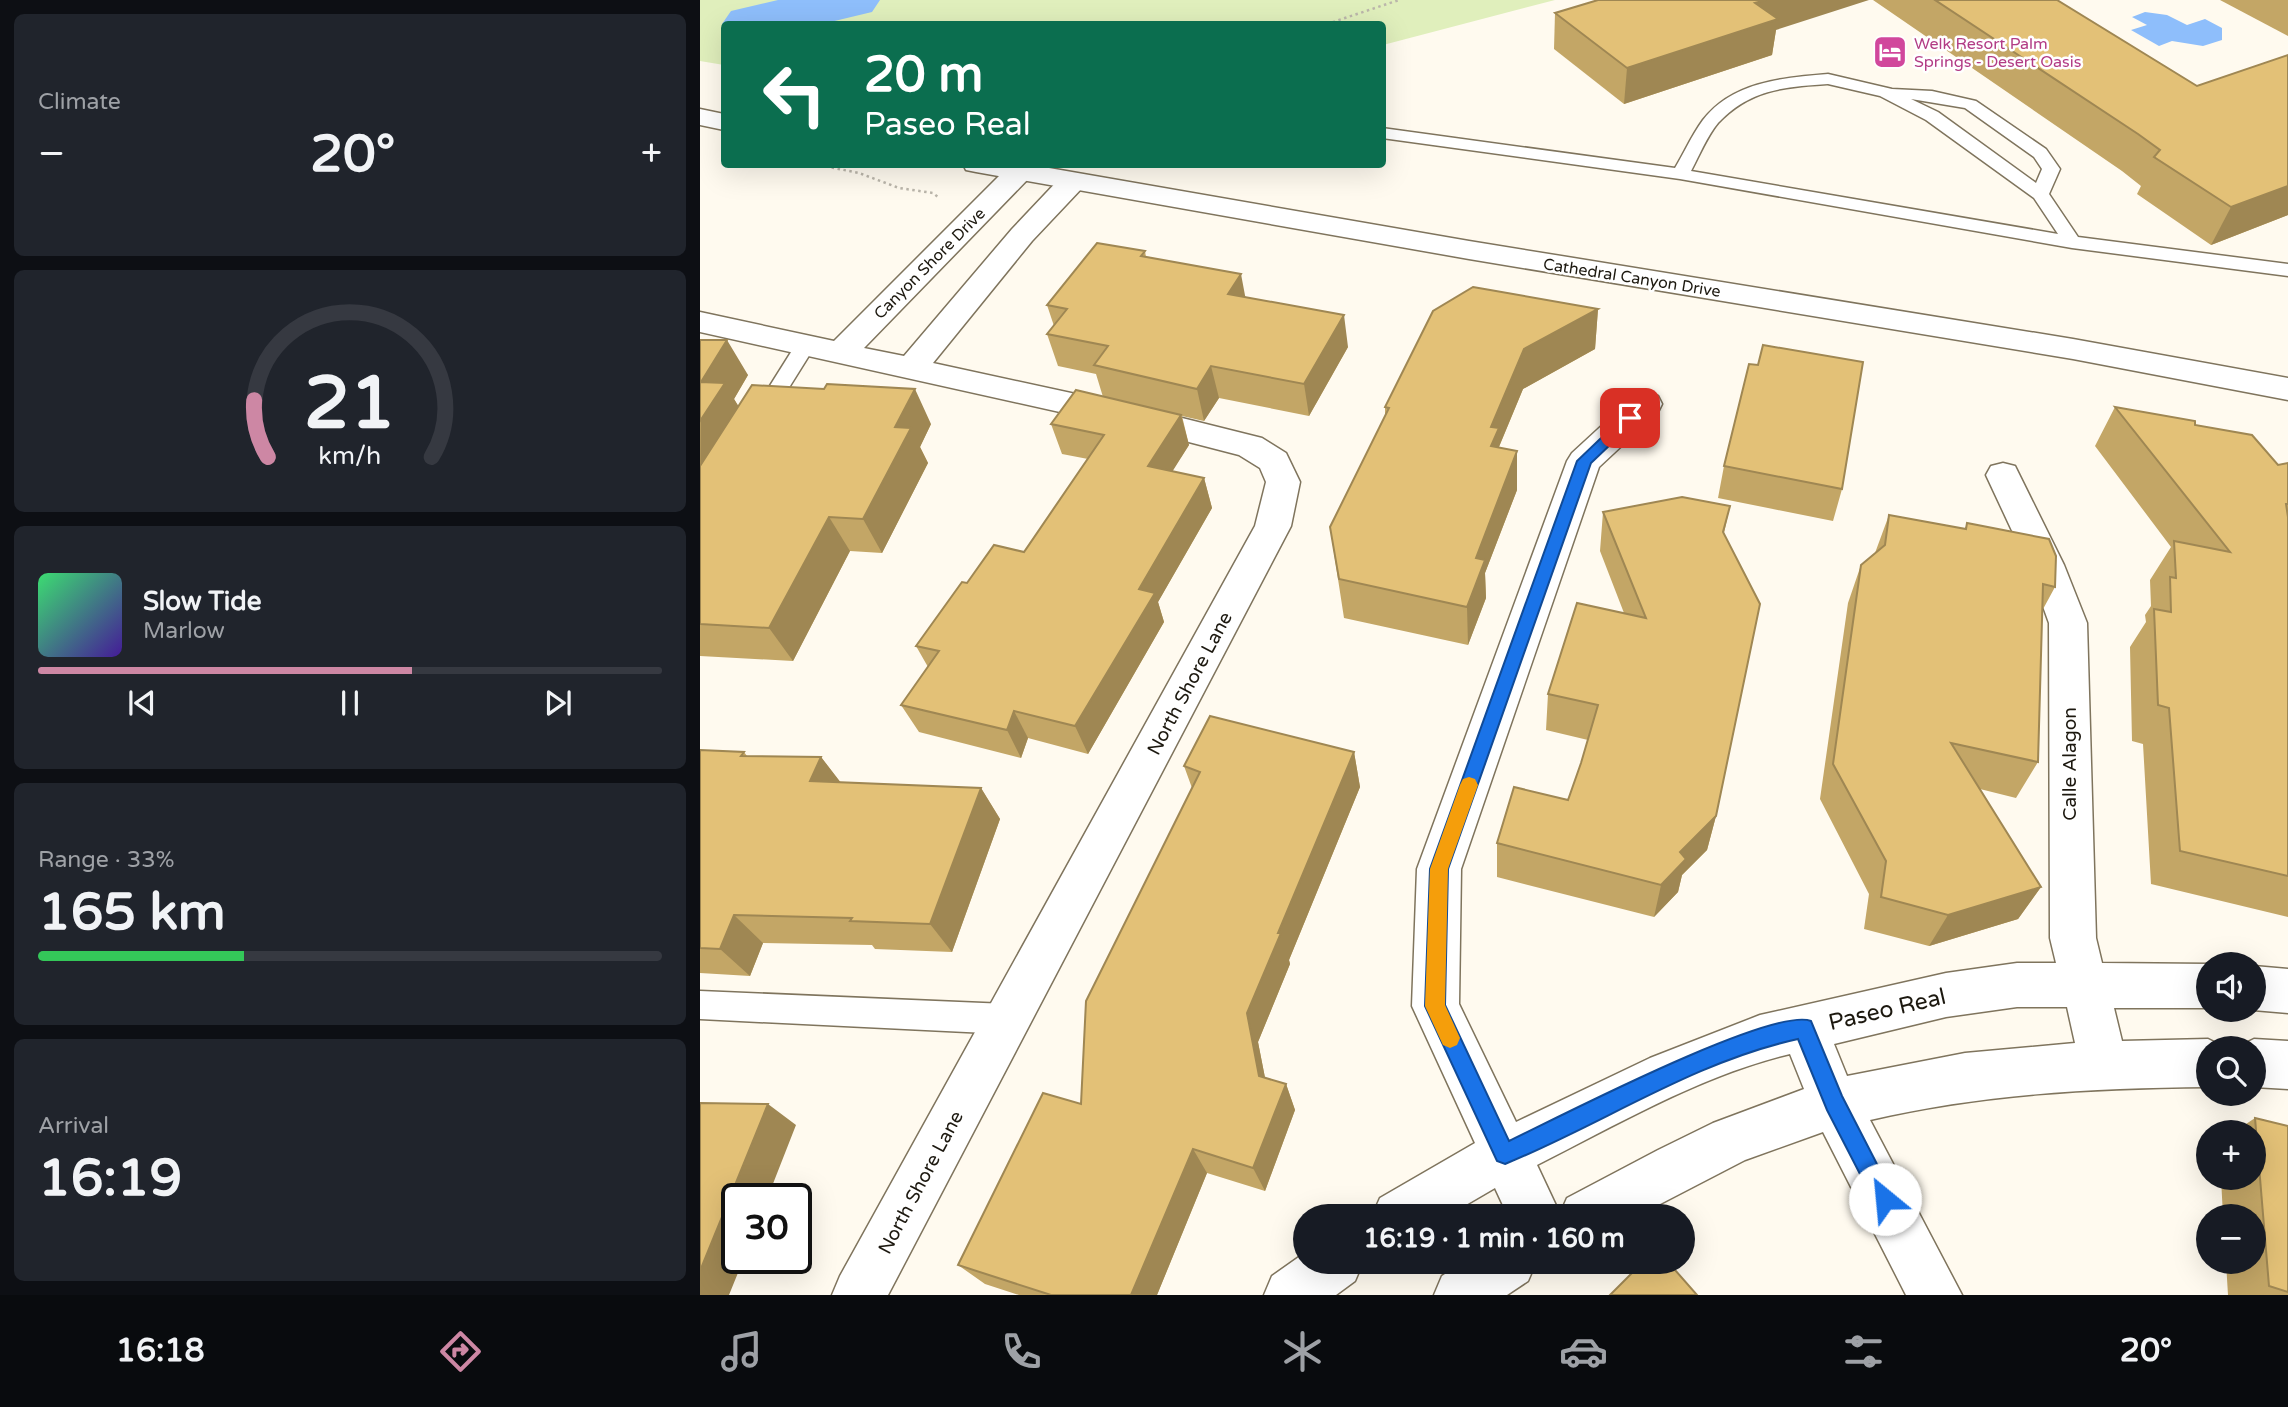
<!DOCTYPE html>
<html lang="en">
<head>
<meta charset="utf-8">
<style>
	body { margin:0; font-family:"Varela Round",sans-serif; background:#20242c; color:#f1f3f6; height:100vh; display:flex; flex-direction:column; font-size:26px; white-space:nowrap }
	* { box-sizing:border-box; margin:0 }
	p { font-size:23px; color:#9ea1a6 }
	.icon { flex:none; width:38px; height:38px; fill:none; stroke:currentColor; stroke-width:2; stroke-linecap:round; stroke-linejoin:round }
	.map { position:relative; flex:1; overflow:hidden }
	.panel { display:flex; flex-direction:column; gap:14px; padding:14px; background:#0d0f14; width:700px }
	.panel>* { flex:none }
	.hud { position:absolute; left:21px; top:21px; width:665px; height:147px; border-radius:7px; box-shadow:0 7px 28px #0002; background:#0b6e4f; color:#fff; overflow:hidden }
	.tools { position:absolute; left:1496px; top:952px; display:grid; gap:14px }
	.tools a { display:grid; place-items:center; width:70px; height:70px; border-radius:50%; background:#171b24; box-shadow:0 7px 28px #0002; font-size:35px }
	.speed { position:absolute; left:21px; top:1183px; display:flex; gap:14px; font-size:35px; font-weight:700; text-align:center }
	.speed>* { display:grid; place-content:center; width:91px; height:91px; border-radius:50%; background:#171b24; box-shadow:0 7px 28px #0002; line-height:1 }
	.speed .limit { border:4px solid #111; border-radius:10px; background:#fff; color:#111 }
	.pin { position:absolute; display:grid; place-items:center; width:60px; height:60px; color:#fff; margin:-30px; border-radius:14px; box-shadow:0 4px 10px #0006 }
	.me { position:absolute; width:77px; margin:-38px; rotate:332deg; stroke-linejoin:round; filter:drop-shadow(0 0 5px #0008) }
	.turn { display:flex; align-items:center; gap:24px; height:147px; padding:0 28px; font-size:32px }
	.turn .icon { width:91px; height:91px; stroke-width:2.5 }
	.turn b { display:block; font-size:49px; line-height:60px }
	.big { font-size:52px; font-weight:800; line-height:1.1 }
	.panel .card { flex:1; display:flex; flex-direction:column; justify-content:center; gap:10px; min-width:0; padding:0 24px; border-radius:10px; background:#20242c }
	.panel .dial { align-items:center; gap:0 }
	.dial svg { height:182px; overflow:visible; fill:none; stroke:#363941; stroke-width:7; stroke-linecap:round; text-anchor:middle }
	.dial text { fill:#f1f3f6; stroke:none }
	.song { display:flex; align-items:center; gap:21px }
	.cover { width:84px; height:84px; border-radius:10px; background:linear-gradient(135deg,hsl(140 70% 55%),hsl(260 70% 35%)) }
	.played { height:7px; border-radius:4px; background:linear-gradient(90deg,#cd87a4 60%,#363941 60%) }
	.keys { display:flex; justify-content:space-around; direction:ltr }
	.heat { display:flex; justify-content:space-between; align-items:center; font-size:38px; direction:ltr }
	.charge { height:10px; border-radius:5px; background:linear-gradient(90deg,#34c759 33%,#363941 0) }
	.trip { position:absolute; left:593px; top:1204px; width:402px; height:70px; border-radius:35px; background:#171b24; box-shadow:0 7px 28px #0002; font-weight:800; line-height:70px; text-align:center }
	.tabs { display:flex; height:112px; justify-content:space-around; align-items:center; background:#090b0e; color:#9ea1a6 }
	.tabs .icon { width:49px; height:49px }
	.tabs .on { color:#cd87a4 }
	.tabs b { font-size:32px; color:#f1f3f6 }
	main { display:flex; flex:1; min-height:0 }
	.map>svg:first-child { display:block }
	.green { fill:#e0efbc }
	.water { fill:#8ebefb }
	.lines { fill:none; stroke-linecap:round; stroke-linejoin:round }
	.river { fill:#8ebefb; fill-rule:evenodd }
	.lane-casing { stroke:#7f745d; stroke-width:3 }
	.street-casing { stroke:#7f745d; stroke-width:3 }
	.secondary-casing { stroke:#7f745d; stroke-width:3 }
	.path { stroke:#bbb6ab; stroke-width:2.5; stroke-dasharray:2.5 3.5; stroke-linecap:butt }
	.lane { fill:#fff; fill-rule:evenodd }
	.street { fill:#fff; fill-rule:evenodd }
	.secondary { fill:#fff; fill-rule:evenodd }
	.wall { fill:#c3a666 }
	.shaded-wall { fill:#9f8753 }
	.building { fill:#e3c177; stroke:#9f8753; stroke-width:2 }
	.route { fill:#1a73e8; stroke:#114b97; stroke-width:2 }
	.slow { fill:#f59e0b }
	.labels { text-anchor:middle; stroke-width:5; stroke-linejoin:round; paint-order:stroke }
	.far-hotel-label { font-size:16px; fill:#b23c85; stroke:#fff; text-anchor:start }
	.far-street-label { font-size:16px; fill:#1c180f; stroke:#fff }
	.street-label { font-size:19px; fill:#1c180f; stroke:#fff }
	.near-street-label { font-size:23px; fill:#1c180f; stroke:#fff }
</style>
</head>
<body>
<main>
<section class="panel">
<div class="card"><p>Climate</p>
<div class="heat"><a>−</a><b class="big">20°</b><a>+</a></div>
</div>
<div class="card dial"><svg viewBox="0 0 100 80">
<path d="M14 69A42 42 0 1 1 86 69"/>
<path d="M14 69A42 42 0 0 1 8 44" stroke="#cd87a4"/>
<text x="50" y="56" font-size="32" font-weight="700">21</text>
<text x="50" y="72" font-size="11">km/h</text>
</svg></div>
<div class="card">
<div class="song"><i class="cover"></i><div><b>Slow Tide</b><p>Marlow</p></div></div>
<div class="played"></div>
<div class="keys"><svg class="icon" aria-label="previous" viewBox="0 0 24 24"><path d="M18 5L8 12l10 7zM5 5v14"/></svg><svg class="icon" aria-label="pause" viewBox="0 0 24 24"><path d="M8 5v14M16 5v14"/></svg><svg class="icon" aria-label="next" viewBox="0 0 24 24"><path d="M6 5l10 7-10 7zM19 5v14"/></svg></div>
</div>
<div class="card"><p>Range · 33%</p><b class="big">165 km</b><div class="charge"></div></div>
<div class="card"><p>Arrival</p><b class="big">16:19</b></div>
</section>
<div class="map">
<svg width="1588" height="1295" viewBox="0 0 1588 1295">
	<rect width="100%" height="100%" fill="#fffaef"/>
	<!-- green -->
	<path class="green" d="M0,0H855L683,45L682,24H24V65L0,61Z"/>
	<!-- water -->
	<path class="water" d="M1445,12L1467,15L1487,25L1505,19L1522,28V40L1503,46L1472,41L1459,46L1431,30L1447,25L1432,17Z"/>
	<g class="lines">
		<!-- river -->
		<path class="river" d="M78,0H180L172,12L122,24H24V27L22,24L31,11Z"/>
		<!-- lane casing -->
		<g class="lane-casing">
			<g id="lane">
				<path d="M1128,74L1192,89L1232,91L1276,101L1346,149L1360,169L1349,194L1378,237L1588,264V276L1372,248L980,179L682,138V128L975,168C984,153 992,135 1003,120C1033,81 1083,78 1128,74ZM1128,84L1180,96L1226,120L1334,198L1358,234L991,171C999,156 1007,136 1018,123C1050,89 1084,87 1128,84ZM1211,99L1265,108L1334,157L1342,169L1336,183L1238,112Z"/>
				<path d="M105,340L112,341L115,346L70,418H56L53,413L56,408L98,341Z"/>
				<path d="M0,991L307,1004L318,1009L322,1019L318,1029L307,1034L0,1019Z"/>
			</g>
		</g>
		<!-- street casing -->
		<g class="street-casing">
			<g id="street">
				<path d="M322,164L329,166L333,172L329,178L164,348L204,356L312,229L363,175L373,173L383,175L387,181L383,187L332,241L233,363L454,411L562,438L586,453L600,482L591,526L188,1295H132L140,1276L555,526L566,482L560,468L539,455L454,433L0,332V312L134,341L309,166Z"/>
				<path d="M946,393L958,396L962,404L958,412L899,467L761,869L759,1004L816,1122L950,1058L1060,1015L1246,973L1317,963H1356L1350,938L1349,623L1328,565L1286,475L1291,466L1303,463L1315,466L1364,565L1387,623L1396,938L1402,963L1509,964L1508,1008H1414L1422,1041L1508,1039L1526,1048H1508V1087C1394,1088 1281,1094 1170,1120L1262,1295H1206L1123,1132L1045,1160L937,1216H808L795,1188L747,1216H672L680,1198L775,1143L712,1006L717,869L867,461L872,453L934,396ZM1317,1007H1367L1375,1043L1265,1053L1147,1076L1134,1044L1246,1017ZM1090,1054L1104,1089L1013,1123L958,1150L867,1198L860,1214L837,1165C918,1124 1002,1075 1090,1054Z"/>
				<path d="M1554,966L1588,969V1013L1553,1010Z"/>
				<path d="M1554,1039L1588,1041V1089L1554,1087V1048H1536Z"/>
				<path d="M606,1252V1262H663L655,1281L636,1295H564L572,1276Z"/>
				<path d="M763,1262H836L828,1281L807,1295H734L742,1276Z"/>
			</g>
		</g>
		<!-- secondary casing -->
		<g class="secondary-casing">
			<g id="secondary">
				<path d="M0,109L24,114V130L0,125Z"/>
				<path d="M263,164H326L769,241L1373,339L1588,378V400L1373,359L769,259L276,172L266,170Z"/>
			</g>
		</g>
		<!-- path -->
		<g class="path">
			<path d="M627,24L699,0"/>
			<path d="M114,164L159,173L199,188L233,193L238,197"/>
		</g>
		<!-- lane -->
		<use href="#lane" class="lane"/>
		<!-- street -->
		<use href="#street" class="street"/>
		<!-- secondary -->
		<use href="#secondary" class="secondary"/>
	</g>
	<!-- wall -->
	<g class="wall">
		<path d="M1173,0H1357L1497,86L1588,55V215L1511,245L1437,194L1441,186L1422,171Z"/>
		<path d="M1520,0H1588V36Z"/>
		<path d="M855,13L1076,30L1072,55L924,104L854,49Z"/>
		<path d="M445,251L446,257L546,297L648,347L609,416L519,398L504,421L482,416L489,445L472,471L504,478L512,508L458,602L464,622L388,754L328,738L321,758L219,732L201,705L228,667L216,646L267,583L324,552L388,459L362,454L351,424L403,397L396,374L358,366L347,334L354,326L347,305Z"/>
		<path d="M898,309L895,349L823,389L799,447L817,490L785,573L786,598L768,645L644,618L630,527L685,416V407Z"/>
		<path d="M0,340L48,375L34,399L38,406L231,424L220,447L228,463L182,553L150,551L93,661L0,656Z"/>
		<path d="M1415,407L1495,425L1578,465L1588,463V917L1451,884L1443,744L1432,741L1430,647L1446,622L1445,615L1451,606L1450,580L1471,547L1395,446Z"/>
		<path d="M1024,466L1142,489L1133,521L1018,498Z"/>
		<path d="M1030,506L1024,533L1016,816L1007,850L982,875L978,892L954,917L797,877V843L868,800L881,763L888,740L846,730L848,694L924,613L900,551L903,512Z"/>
		<path d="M1189,515L1265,529L1267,523L1355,587L1342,611L1338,762L1316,798L1280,789L1341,887L1318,919L1229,946L1164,929L1169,894L1120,799L1148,603L1161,565L1175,553Z"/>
		<path d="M0,750L44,752L47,756L121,757L140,782L281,788L300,819L252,952L175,949L172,945L63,943L50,976L0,973Z"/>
		<path d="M654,752L660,787L589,960L590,964L558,1042L565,1078L586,1084L595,1110L565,1191L507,1173L457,1295H319L285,1284L258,1265L381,1104L492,788L484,766Z"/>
		<path d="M1555,1118L1588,1126V1295H1528L1526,1262H1554V1216H1523L1521,1178H1554V1132H1534Z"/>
	</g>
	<!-- shaded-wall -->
	<g class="shaded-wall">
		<path d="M1066,0H1169L1076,30L1072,55L924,104L927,68L1055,3Z"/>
		<path d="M1588,186V215L1511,245L1531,207Z"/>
		<path d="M541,274L547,306L528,294Z"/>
		<path d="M898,309L895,349L823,389L798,449L791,485V427L824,349Z"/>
		<path d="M644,315L648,347L609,416L604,384Z"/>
		<path d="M27,340L48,375L34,399L46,418L0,491L1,382Z"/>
		<path d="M511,366L519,398L504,421L497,389Z"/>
		<path d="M215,389L231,424L220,447L228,463L182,553L163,519L195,427Z"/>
		<path d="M481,415L489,445L457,496L448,466Z"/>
		<path d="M817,451V490L785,573L786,598L768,645L767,607L776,558Z"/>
		<path d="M504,478L512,508L458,602L464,622L388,754L375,726L439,589Z"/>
		<path d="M129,517L150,551L93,661L69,628Z"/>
		<path d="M314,711L328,738L321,758L307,730Z"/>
		<path d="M654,752L660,787L589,960L590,964L558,1042L570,1103L559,1076L547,1013L578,933Z"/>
		<path d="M121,757L145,788L110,781Z"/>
		<path d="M281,788L300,819L252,952L230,924Z"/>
		<path d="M1016,816L1007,850L982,875L978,892L954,917L961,885L980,852Z"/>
		<path d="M1341,887L1318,919L1229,946L1248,915Z"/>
		<path d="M34,915L63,943L50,976L20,949Z"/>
		<path d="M586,1084L595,1110L565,1191L553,1168Z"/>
		<path d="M68,1104L96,1125L67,1199H37V1258H44L29,1295H0V1271Z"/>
		<path d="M493,1149L507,1173L457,1295H431Z"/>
	</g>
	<!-- building -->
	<g class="building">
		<path d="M898,0H1066L1055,3L1078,19L927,68L855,13Z"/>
		<path d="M1235,0H1357L1497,86L1588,55V186L1531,207L1454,157L1460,150L1438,134Z"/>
		<path d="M397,243L445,251L441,256L541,274L528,294L644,315L604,384L511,366L497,389L394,365L408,346L347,334L367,309L347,305Z"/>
		<path d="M773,287L898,309L824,349L791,427L799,428L791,446L817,451L776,558L785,560L767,607L639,579L630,527L689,408L685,407L733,311Z"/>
		<path d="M0,340H27L1,382L25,383L0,421Z"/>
		<path d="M1063,345L1163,362L1142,489L1024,466L1049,364L1058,365Z"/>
		<path d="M127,384L215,389L195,427L211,428L163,519L129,517L69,628L0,624V466L52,385L124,389Z"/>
		<path d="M376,390L481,415L448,466L504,478L439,589L455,593L375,726L314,711L307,730L201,705L239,651L216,646L262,582L267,583L294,545L324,552L404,435L351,424Z"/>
		<path d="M1415,407L1495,421V425L1552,435L1578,465L1588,463V504H1586L1588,517V876L1480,851L1469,708L1458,705L1454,609L1471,612L1470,577L1476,578L1474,541L1530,552Z"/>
		<path d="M982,497L1030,506L1023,532L1060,604L1016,816L980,852L986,859L961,885L797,843L814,787L868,800L881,763L898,705L848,694L877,603L946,618L903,512Z"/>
		<path d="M1189,515L1266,529L1267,523L1349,539L1356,556L1355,587L1343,584L1338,762L1251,743L1341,887L1248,915L1181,897L1186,861L1133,764L1161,565L1185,545Z"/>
		<path d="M510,716L654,752L578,933H581L547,1013L559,1076L586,1084L553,1168L493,1149L431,1295H351L258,1265L343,1093L381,1104L386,1001L500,772L484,766Z"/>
		<path d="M0,750L44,752L41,756L121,757L110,781L281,788L230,924L150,921L152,918L34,915L20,949L0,948Z"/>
		<path d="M0,1103L68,1104L0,1271Z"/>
		<path d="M1555,1118L1588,1126V1292L1569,1286Z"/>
		<path d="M943,1262H968L997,1295H910Z"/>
	</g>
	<!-- route -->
	<path class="route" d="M930,413L935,415V421L891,463L748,869L745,1005L809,1141C855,1119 1073,1006 1111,1021L1142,1096L1195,1199L1192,1207L1185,1210L1177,1207L1127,1110L1098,1039C993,1062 903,1124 805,1164L797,1161L725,1006L730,869L877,461L925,415Z"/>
	<!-- slow -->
	<path class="slow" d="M769,777L775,779L778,785L748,869L745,1005L760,1038L757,1045L750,1048L743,1045L725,1006L730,869L760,785L763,779Z"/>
	<!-- icons -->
	<defs>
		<g id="hotel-square" transform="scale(1.75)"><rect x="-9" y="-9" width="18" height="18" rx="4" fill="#d1479c" stroke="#fff"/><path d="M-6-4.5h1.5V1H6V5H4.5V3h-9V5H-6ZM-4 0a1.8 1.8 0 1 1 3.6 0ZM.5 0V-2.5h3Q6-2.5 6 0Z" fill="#fff"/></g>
	</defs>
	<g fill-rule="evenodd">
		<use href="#hotel-square" x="1190" y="52"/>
	</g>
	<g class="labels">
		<!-- far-hotel labels -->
		<g class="far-hotel-label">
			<text x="1214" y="49">Welk Resort Palm<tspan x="1214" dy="18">Springs - Desert Oasis</tspan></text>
		</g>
		<!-- far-street labels -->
		<g class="far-street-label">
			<text transform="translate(229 263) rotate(-45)" y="6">Canyon Shore Drive</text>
			<text transform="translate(932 277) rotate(9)" y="6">Cathedral Canyon Drive</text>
		</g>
		<!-- street labels -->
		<g class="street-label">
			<text transform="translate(489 683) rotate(-62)" y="7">North Shore Lane</text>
			<text transform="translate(1369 764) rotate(-90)" y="7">Calle Alagon</text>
			<text transform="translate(220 1182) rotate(-62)" y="7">North Shore Lane</text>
		</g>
		<!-- near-street labels -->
		<g class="near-street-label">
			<text transform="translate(1187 1009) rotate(-13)" y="8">Paseo Real</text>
		</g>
	</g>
</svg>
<div class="tools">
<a><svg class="icon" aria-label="sound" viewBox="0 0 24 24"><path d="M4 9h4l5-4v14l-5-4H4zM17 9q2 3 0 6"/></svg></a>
<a><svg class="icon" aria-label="search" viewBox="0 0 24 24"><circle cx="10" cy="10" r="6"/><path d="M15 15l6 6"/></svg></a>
<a>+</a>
<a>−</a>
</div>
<div class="speed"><div class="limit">30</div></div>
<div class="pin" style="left:930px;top:418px;background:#d93025"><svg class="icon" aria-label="arrive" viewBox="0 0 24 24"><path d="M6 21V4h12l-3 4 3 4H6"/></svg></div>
<svg class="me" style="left:1185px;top:1199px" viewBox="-20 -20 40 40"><circle r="19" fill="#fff"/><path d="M0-13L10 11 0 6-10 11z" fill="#1a73e8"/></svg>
<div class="trip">16:19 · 1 min · 160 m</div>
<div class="hud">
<div class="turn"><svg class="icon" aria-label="left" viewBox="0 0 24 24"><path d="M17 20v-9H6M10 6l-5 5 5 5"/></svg><div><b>20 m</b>Paseo Real</div></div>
</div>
</div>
</main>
<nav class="tabs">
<b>16:18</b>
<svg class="icon on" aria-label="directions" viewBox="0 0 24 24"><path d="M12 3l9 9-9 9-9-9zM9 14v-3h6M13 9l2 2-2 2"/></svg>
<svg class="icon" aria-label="music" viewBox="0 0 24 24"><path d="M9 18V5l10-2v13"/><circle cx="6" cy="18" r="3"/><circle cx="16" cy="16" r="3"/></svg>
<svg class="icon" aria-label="phone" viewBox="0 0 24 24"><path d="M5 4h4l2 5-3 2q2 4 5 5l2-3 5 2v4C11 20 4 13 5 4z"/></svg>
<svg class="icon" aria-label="climate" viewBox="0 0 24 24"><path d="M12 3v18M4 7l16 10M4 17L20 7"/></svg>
<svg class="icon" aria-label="car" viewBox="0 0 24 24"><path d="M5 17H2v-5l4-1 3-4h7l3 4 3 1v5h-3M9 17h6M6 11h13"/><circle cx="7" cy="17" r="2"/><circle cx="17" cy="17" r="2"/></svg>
<svg class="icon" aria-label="filters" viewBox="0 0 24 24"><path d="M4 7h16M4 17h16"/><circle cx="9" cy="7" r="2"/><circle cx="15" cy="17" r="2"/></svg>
<b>20°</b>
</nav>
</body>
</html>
